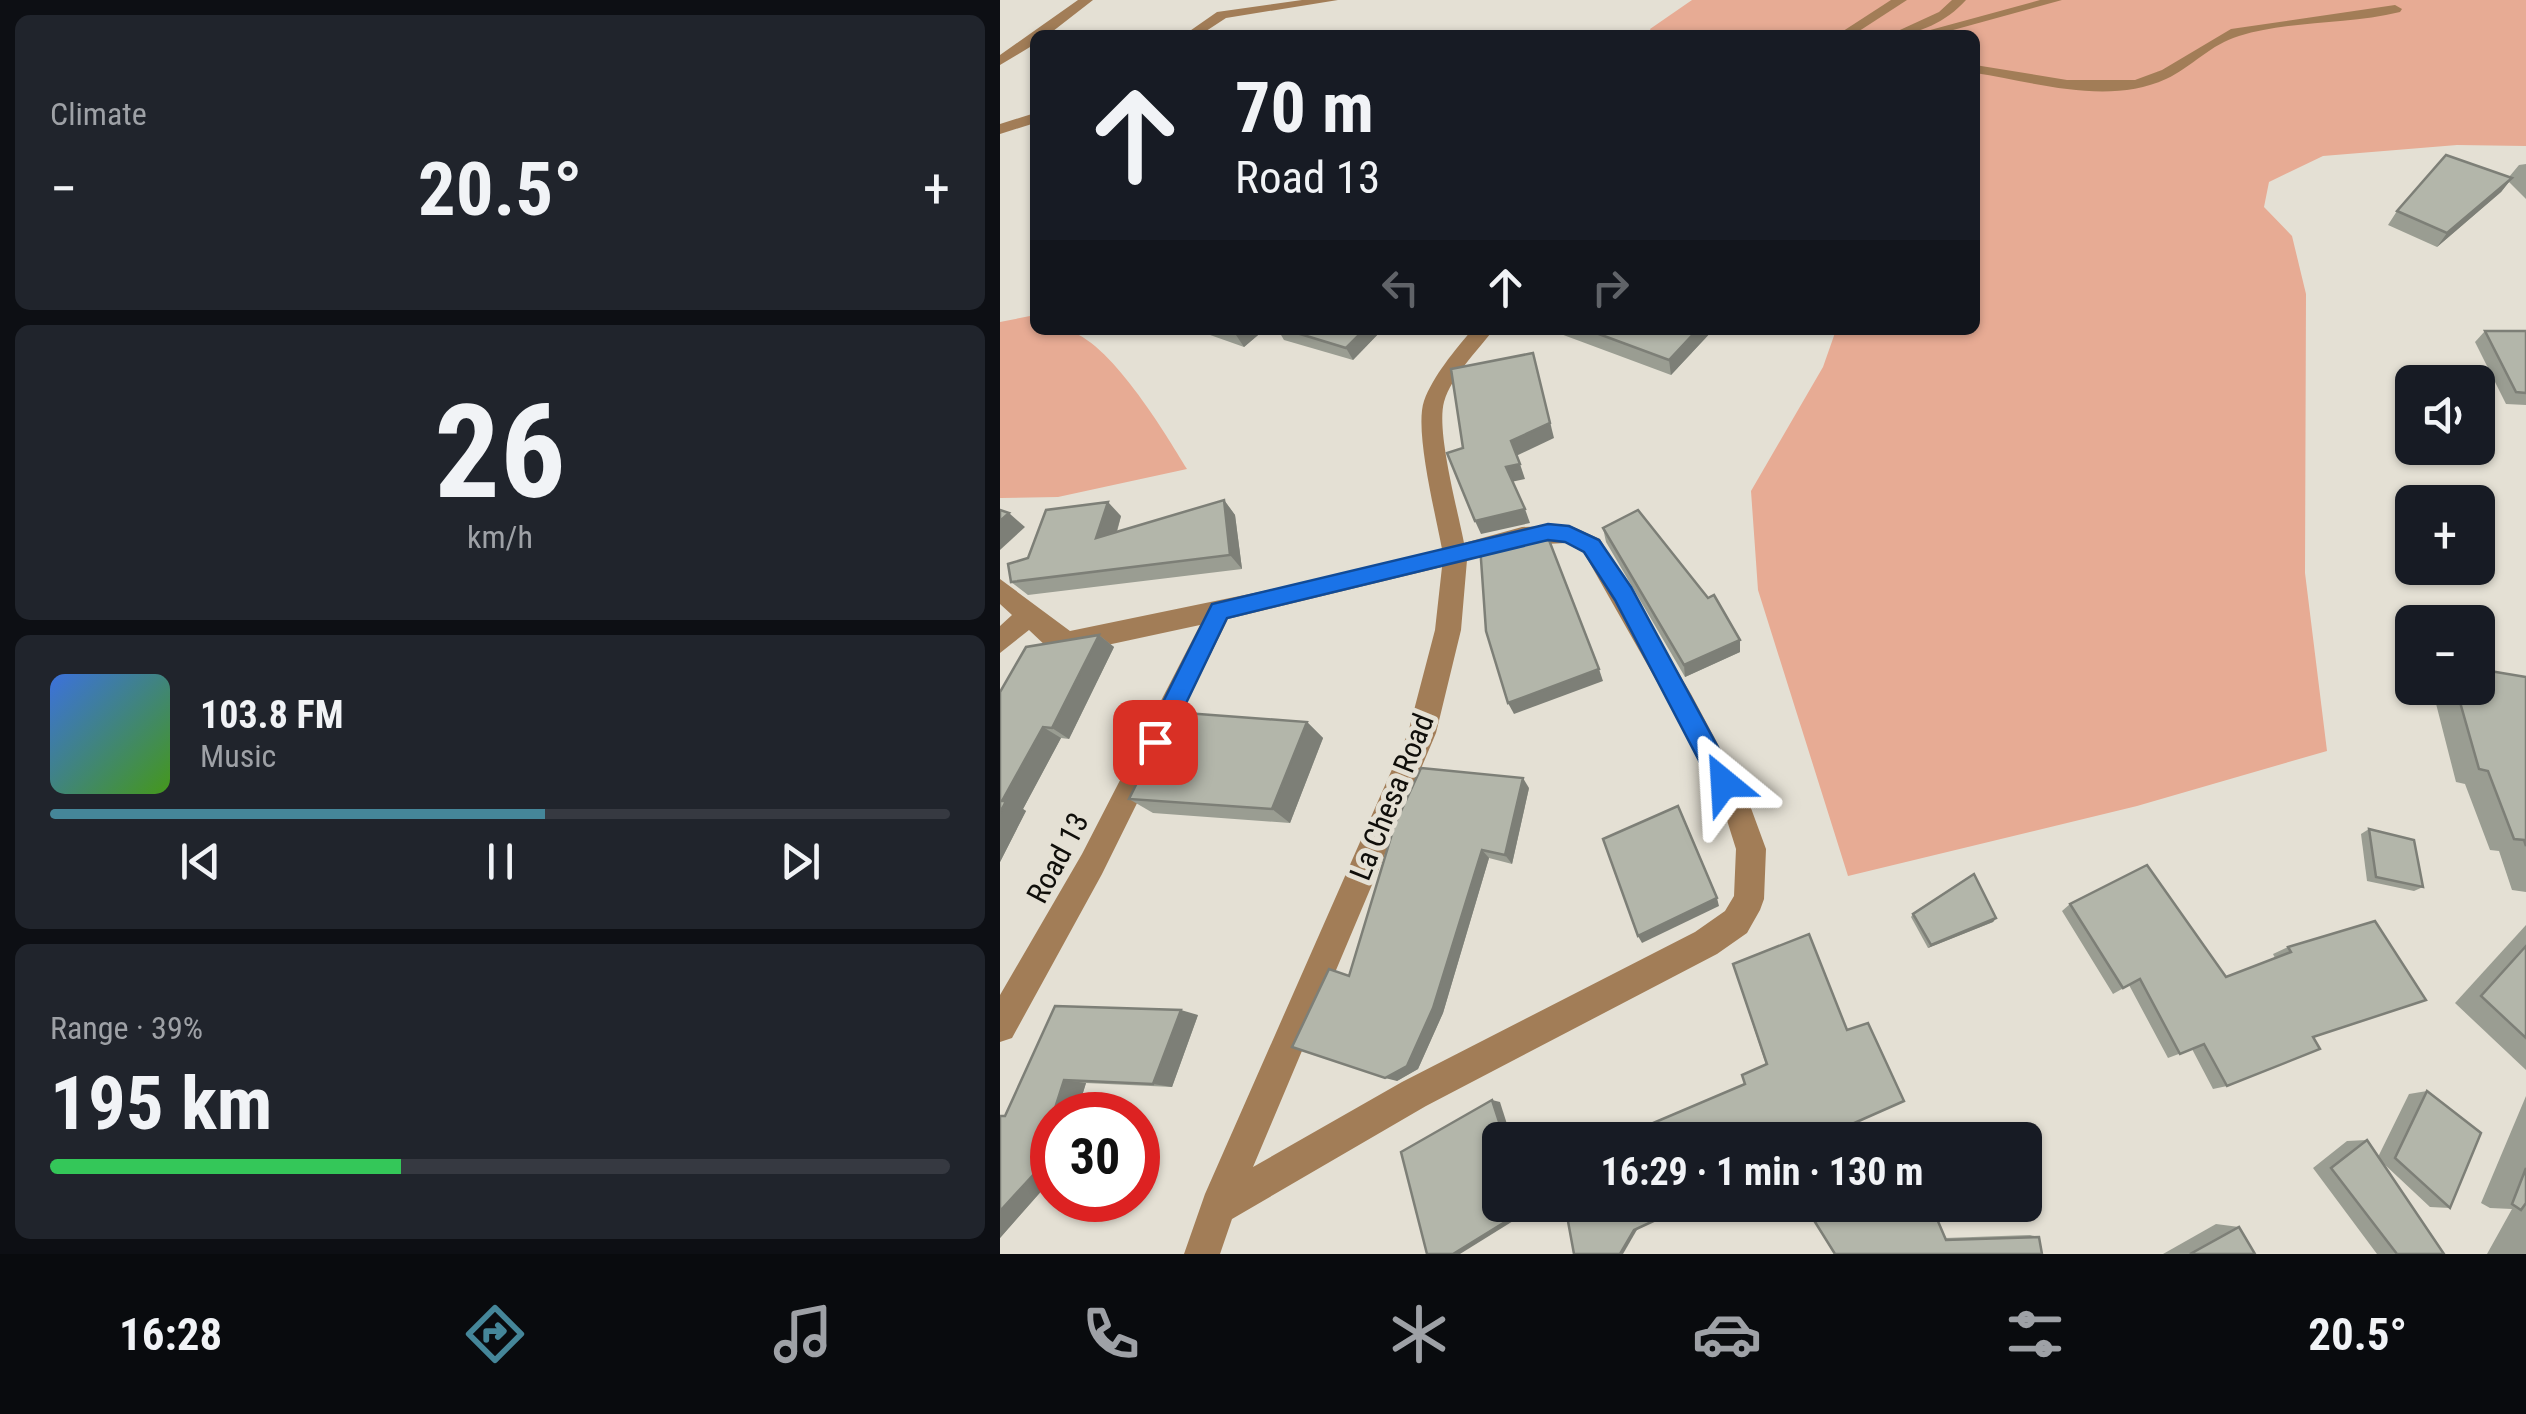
<!DOCTYPE html>
<html lang="en">
<head>
<meta charset="utf-8">
<style>
	body { margin:0; font-family:"Roboto Condensed",sans-serif; background:#20242c; color:#f1f3f6; height:100vh; display:flex; flex-direction:column; font-size:38px; white-space:nowrap }
	* { box-sizing:border-box; margin:0 }
	p { font-size:32px; color:#9ea1a6 }
	.icon { flex:none; width:55px; height:55px; fill:none; stroke:currentColor; stroke-width:2; stroke-linecap:round; stroke-linejoin:round }
	.map { position:relative; flex:1; overflow:hidden }
	.drawer { display:flex; flex-direction:column; gap:15px; padding:15px; background:#0d0f14; width:1000px }
	.drawer>* { flex:none }
	.top-card { position:absolute; left:30px; top:30px; width:950px; height:305px; border-radius:15px; box-shadow:0 2px 8px #0004; background:#171b24; color:#f1f3f6; overflow:hidden }
	.controls { position:absolute; left:1395px; top:365px; display:grid; gap:20px }
	.controls a { display:grid; place-items:center; width:100px; height:100px; border-radius:15px; background:#171b24; box-shadow:0 2px 8px #0004; font-size:50px }
	.speed { position:absolute; left:30px; top:1092px; display:flex; gap:20px; font-size:50px; font-weight:700; text-align:center }
	.speed>* { display:grid; place-content:center; width:130px; height:130px; border-radius:50%; background:#171b24; box-shadow:0 2px 8px #0004; line-height:1 }
	.speed .limit { border:15px solid #d22; background:#fff; color:#111 }
	.pin { position:absolute; display:grid; place-items:center; width:85px; height:85px; color:#fff; margin:-42px; border-radius:20px; box-shadow:0 5px 15px #0006 }
	.me { position:absolute; width:110px; margin:-55px; rotate:333deg; stroke-linejoin:round; filter:drop-shadow(0 0 8px #0008) }
	.turn { display:flex; align-items:center; gap:35px; height:210px; padding:0 40px; font-size:45px }
	.turn .icon { width:130px; height:130px; stroke-width:2.5 }
	.turn b { display:block; font-size:70px; line-height:85px }
	.lanes { display:flex; align-items:center; height:95px; padding:0 40px; background:#0003; justify-content:center; gap:50px; direction:ltr }
	.lanes .off { opacity:.35 }
	.big { font-size:75px; font-weight:700; line-height:1.1 }
	.drawer .tile { flex:1; display:flex; flex-direction:column; justify-content:center; gap:15px; min-width:0; padding:0 35px; border-radius:15px; background:#20242c }
	.drawer .dial { align-items:center; gap:0 }
	.dial b { font-size:130px; line-height:1 }
	.song { display:flex; align-items:center; gap:30px }
	.cover { width:120px; height:120px; border-radius:15px; background:linear-gradient(135deg,hsl(220 70% 55%),hsl(100 70% 35%)) }
	.played { height:10px; border-radius:5px; background:linear-gradient(90deg,#458699 55%,#363941 55%) }
	.keys { display:flex; justify-content:space-around; direction:ltr }
	.heat { display:flex; justify-content:space-between; align-items:center; font-size:55px; direction:ltr }
	.charge { height:15px; border-radius:8px; background:linear-gradient(90deg,#34c759 39%,#363941 0) }
	.trip { position:absolute; left:482px; top:1122px; width:560px; height:100px; border-radius:15px; background:#171b24; box-shadow:0 2px 8px #0004; font-weight:700; line-height:100px; text-align:center }
	.tabs { display:flex; height:160px; justify-content:space-around; align-items:center; background:#090b0e; color:#9ea1a6 }
	.tabs .icon { width:70px; height:70px }
	.tabs .on { color:#458699 }
	.tabs b { font-size:45px; color:#f1f3f6 }
	main { display:flex; flex:1; min-height:0 }
	.map>svg:first-child { display:block }
	.green { fill:#e7ab94 }
	.lines { fill:none; stroke-linecap:round; stroke-linejoin:round }
	.lane { fill:#a27d57; fill-rule:evenodd }
	.street { fill:#a27d57; fill-rule:evenodd }
	.wall { fill:#9a9d92 }
	.shaded-wall { fill:#7d7f77 }
	.building { fill:#b3b6aa; stroke:#7d7f77; stroke-width:2.5 }
	.route { fill:#1a73e8; stroke:#114b97; stroke-width:2.5 }
	.labels { text-anchor:middle; stroke-width:10; stroke-linejoin:round; paint-order:stroke }
	.street-label { font-size:30px; fill:#0f0e0a; stroke:#e4e0d4 }
</style>
</head>
<body>
<main>
<section class="drawer">
<div class="tile"><p>Climate</p>
<div class="heat"><a>−</a><b class="big">20.5°</b><a>+</a></div>
</div>
<div class="tile dial"><b>26</b><p>km/h</p></div>
<div class="tile">
<div class="song"><i class="cover"></i><div><b>103.8 FM</b><p>Music</p></div></div>
<div class="played"></div>
<div class="keys"><svg class="icon" aria-label="previous" viewBox="0 0 24 24"><path d="M18 5L8 12l10 7zM5 5v14"/></svg><svg class="icon" aria-label="pause" viewBox="0 0 24 24"><path d="M8 5v14M16 5v14"/></svg><svg class="icon" aria-label="next" viewBox="0 0 24 24"><path d="M6 5l10 7-10 7zM19 5v14"/></svg></div>
</div>
<div class="tile"><p>Range · 39%</p><b class="big">195 km</b><div class="charge"></div></div>
</section>
<div class="map">
<svg width="1526" height="1254" viewBox="0 0 1526 1254">
	<rect width="100%" height="100%" fill="#e4e0d4"/>
	<!-- green -->
	<g class="green">
		<path d="M692,0H1526V146L1457,145L1323,156L1269,182L1264,207L1292,236L1306,294L1305,573L1327,751L1137,806L848,876L758,590L751,491L823,367L836,330H975V35H653L650,29Z"/>
		<path d="M35,315V330C45,330 57,328 66,330C109,339 165,433 187,469L58,497L0,498V322Z"/>
	</g>
	<g class="lines">
		<!-- lane -->
		<g class="lane">
			<path d="M1040,0H1062L935,35H912Z"/>
			<path d="M1395,5L1402,9L1400,12C1347,25 1291,20 1239,36C1211,44 1192,67 1166,79C1107,106 1035,82 975,73V65L1067,80H1135L1162,70L1231,29Z"/>
		</g>
		<!-- street -->
		<g class="street">
			<path d="M78,0H93L48,35H35V44L0,65V55Z"/>
			<path d="M302,0H338L226,18L200,35H184L217,12Z"/>
			<path d="M891,0H907L853,35H837Z"/>
			<path d="M952,0H966C946,22 919,35 889,35L939,12Z"/>
			<path d="M35,113V123L0,134V124Z"/>
			<path d="M472,330H493C477,352 452,375 444,402C436,431 458,511 464,543L522,527L569,525L600,539L691,694L748,800L766,849L764,899L760,910L747,933L717,954L426,1106L232,1219L220,1254H184L205,1194L408,733L435,630L442,567L228,619L102,874L12,1038L0,1042V995L82,854L200,625L70,653L48,648L29,630L0,653V626L12,615L0,604V579L70,631L350,573L442,549C436,516 414,430 424,401C433,376 455,350 472,330ZM566,543L584,553L673,710L725,814L736,849L734,896L725,911L695,932L402,1082L253,1167L436,733L461,630L467,560L522,545Z"/>
		</g>
	</g>
	<!-- wall -->
	<g class="wall">
		<path d="M1526,164V199L1509,182L1501,192L1437,247L1388,225L1397,211L1509,177L1519,165Z"/>
		<path d="M196,330H264L244,347Z"/>
		<path d="M278,330H382L353,360L284,340Z"/>
		<path d="M550,330H713L671,375Z"/>
		<path d="M1485,331H1526V405L1506,404L1475,342Z"/>
		<path d="M224,500L235,515L242,569L28,595L11,582L121,516L117,532Z"/>
		<path d="M603,528L740,652L685,677L606,542Z"/>
		<path d="M99,635L114,647L69,739L61,738L23,809L26,811L0,862V692Z"/>
		<path d="M1526,677V892L1512,890L1499,851L1490,850L1465,784L1456,782L1432,688H1478Z"/>
		<path d="M307,722L323,738L290,823L153,813L129,799Z"/>
		<path d="M529,788L512,864L489,858L443,1013L418,1069L397,1081L349,976Z"/>
		<path d="M1369,829L1423,887L1414,891L1367,881L1361,834Z"/>
		<path d="M1070,904L1226,977L1275,958L1273,954L1288,947L1375,921L1313,1037L1227,1086L1213,1089L1192,1049L1168,1058L1129,985L1113,994L1062,911Z"/>
		<path d="M913,914L996,918L993,922L928,948L911,917Z"/>
		<path d="M1526,925V1070L1455,1003Z"/>
		<path d="M733,964L847,1030L766,1065Z"/>
		<path d="M198,1015L172,1087L86,1083L76,1115H52V1179L0,1238L5,1116Z"/>
		<path d="M1427,1091L1450,1208L1430,1207L1383,1163L1444,1254H1377L1313,1168L1347,1141L1367,1140L1378,1157L1409,1094Z"/>
		<path d="M1526,1096V1254H1487L1512,1209L1490,1208L1481,1203Z"/>
		<path d="M845,1205H931L945,1238L1030,1235L1039,1237L834,1254L814,1221Z"/>
		<path d="M1216,1224L1239,1227L1255,1254H1163Z"/>
	</g>
	<!-- shaded-wall -->
	<g class="shaded-wall">
		<path d="M1512,178L1501,192L1437,247L1447,233Z"/>
		<path d="M236,330H264L244,347L234,332Z"/>
		<path d="M364,330H382L353,360L346,348Z"/>
		<path d="M697,330H713L671,375L669,360Z"/>
		<path d="M533,353L554,438L516,456L511,441Z"/>
		<path d="M520,464L525,479L511,482L506,467Z"/>
		<path d="M224,500L235,515L242,569L230,555Z"/>
		<path d="M108,502L121,516L111,551L96,538Z"/>
		<path d="M525,509L530,523L481,534L475,521Z"/>
		<path d="M9,513L25,527L0,550V521Z"/>
		<path d="M99,635L114,647L69,739L52,728Z"/>
		<path d="M740,640V652L685,677L684,665Z"/>
		<path d="M599,669L603,681L514,714L508,703Z"/>
		<path d="M307,722L323,738L290,823L272,809Z"/>
		<path d="M43,727L61,738L23,809L26,811L0,862V813L2,801Z"/>
		<path d="M523,778L529,788L512,864L505,855Z"/>
		<path d="M482,850L489,858L443,1013L418,1069L397,1081L385,1078Z"/>
		<path d="M717,898L719,906L642,943L638,936Z"/>
		<path d="M996,918L993,922L928,948L931,945Z"/>
		<path d="M181,1010L198,1015L172,1087L153,1084Z"/>
		<path d="M64,1080L86,1083L76,1115H53Z"/>
		<path d="M492,1100L500,1102L512,1140H505Z"/>
		<path d="M52,1116V1179L0,1238V1211Z"/>
		<path d="M525,1205H533L534,1208L460,1254H453Z"/>
		<path d="M638,1228L623,1254H620L634,1230Z"/>
	</g>
	<!-- building -->
	<g class="building">
		<path d="M1446,155L1512,178L1447,233L1397,211Z"/>
		<path d="M287,330H364L346,348Z"/>
		<path d="M588,330H697L669,360Z"/>
		<path d="M1485,331H1526V393L1516,392Z"/>
		<path d="M533,353L550,423L511,441L520,464L506,467L525,509L475,521L447,453L463,448L451,369Z"/>
		<path d="M224,500L230,555L11,582L8,564L28,558L46,510L108,502L96,538Z"/>
		<path d="M0,510L9,513L0,521Z"/>
		<path d="M638,510L708,598L714,595L740,640L684,665L603,528Z"/>
		<path d="M536,534L540,541L549,540L599,669L508,703L486,631L480,545Z"/>
		<path d="M99,635L52,728L43,727L2,801H6L0,813V692L26,647Z"/>
		<path d="M1478,669L1526,677V846L1524,840L1514,839L1488,771L1479,769L1456,688H1478Z"/>
		<path d="M172,712L307,722L272,809L129,799Z"/>
		<path d="M421,768L523,778L505,855L482,850L433,1008L407,1066L385,1078L292,1047L329,969L349,976L395,824Z"/>
		<path d="M678,806L717,898L638,936L603,839Z"/>
		<path d="M1369,829L1414,840L1423,887L1376,877Z"/>
		<path d="M1147,865L1226,977L1291,952L1288,947L1375,921L1426,1000L1313,1037L1320,1049L1227,1086L1204,1044L1180,1054L1140,979L1123,988L1070,904Z"/>
		<path d="M974,874L996,918L931,945L913,914Z"/>
		<path d="M809,934L847,1030L868,1023L904,1101L816,1140H642L639,1129L745,1084L742,1075L767,1064L733,964Z"/>
		<path d="M1526,946V1038L1481,996Z"/>
		<path d="M55,1006L181,1010L153,1084L64,1080L34,1174L0,1211V1116H5Z"/>
		<path d="M1427,1091L1481,1133L1450,1208L1395,1158Z"/>
		<path d="M492,1100L505,1140H500V1205H525L526,1209L453,1254H427L401,1152Z"/>
		<path d="M1367,1140L1444,1254H1397L1331,1168Z"/>
		<path d="M1526,1168V1203L1521,1210L1512,1204Z"/>
		<path d="M565,1205H688L634,1230L620,1254H574Z"/>
		<path d="M849,1205H931L946,1240L1039,1237L1042,1254H835L815,1222Z"/>
		<path d="M1239,1227L1255,1254H1190Z"/>
	</g>
	<!-- route -->
	<path class="route" d="M548,524L569,526L599,540L631,587L733,775L737,783L733,791L724,795L715,791L615,600L584,552L565,542L548,540L227,618L164,749H146L143,742L212,604Z"/>
	<g class="labels">
		<!-- street labels -->
		<g class="street-label">
			<text transform="translate(392 797) rotate(-68)" y="10">La Chesa Road</text>
			<text transform="translate(58 858) rotate(-62)" y="10">Road 13</text>
		</g>
	</g>
</svg>
<div class="controls">
<a><svg class="icon" aria-label="sound" viewBox="0 0 24 24"><path d="M4 9h4l5-4v14l-5-4H4zM17 9q2 3 0 6"/></svg></a>
<a>+</a>
<a>−</a>
</div>
<div class="speed"><div class="limit">30</div></div>
<div class="pin" style="left:155px;top:742px;background:#d93025"><svg class="icon" aria-label="arrive" viewBox="0 0 24 24"><path d="M6 21V4h12l-3 4 3 4H6"/></svg></div>
<svg class="me" style="left:724px;top:783px" viewBox="-20 -20 40 40"><path d="M0-17L14 15 0 8-14 15z" fill="#1a73e8" stroke="#fff" stroke-width="4"/></svg>
<div class="trip">16:29 · 1 min · 130 m</div>
<div class="top-card">
<div class="turn"><svg class="icon" aria-label="ahead" viewBox="0 0 24 24"><path d="M12 20V5M6 11l6-6 6 6"/></svg><div><b>70 m</b>Road 13</div></div>
<div class="lanes"><svg class="icon off" aria-label="left" viewBox="0 0 24 24"><path d="M17 20v-9H6M10 6l-5 5 5 5"/></svg><svg class="icon" aria-label="ahead" viewBox="0 0 24 24"><path d="M12 20V5M6 11l6-6 6 6"/></svg><svg class="icon off" aria-label="right" viewBox="0 0 24 24"><path d="M7 20v-9h11M14 6l5 5-5 5"/></svg></div>
</div>
</div>
</main>
<nav class="tabs">
<b>16:28</b>
<svg class="icon on" aria-label="directions" viewBox="0 0 24 24"><path d="M12 3l9 9-9 9-9-9zM9 14v-3h6M13 9l2 2-2 2"/></svg>
<svg class="icon" aria-label="music" viewBox="0 0 24 24"><path d="M9 18V5l10-2v13"/><circle cx="6" cy="18" r="3"/><circle cx="16" cy="16" r="3"/></svg>
<svg class="icon" aria-label="phone" viewBox="0 0 24 24"><path d="M5 4h4l2 5-3 2q2 4 5 5l2-3 5 2v4C11 20 4 13 5 4z"/></svg>
<svg class="icon" aria-label="climate" viewBox="0 0 24 24"><path d="M12 3v18M4 7l16 10M4 17L20 7"/></svg>
<svg class="icon" aria-label="car" viewBox="0 0 24 24"><path d="M5 17H2v-5l4-1 3-4h7l3 4 3 1v5h-3M9 17h6M6 11h13"/><circle cx="7" cy="17" r="2"/><circle cx="17" cy="17" r="2"/></svg>
<svg class="icon" aria-label="filters" viewBox="0 0 24 24"><path d="M4 7h16M4 17h16"/><circle cx="9" cy="7" r="2"/><circle cx="15" cy="17" r="2"/></svg>
<b>20.5°</b>
</nav>
</body>
</html>
